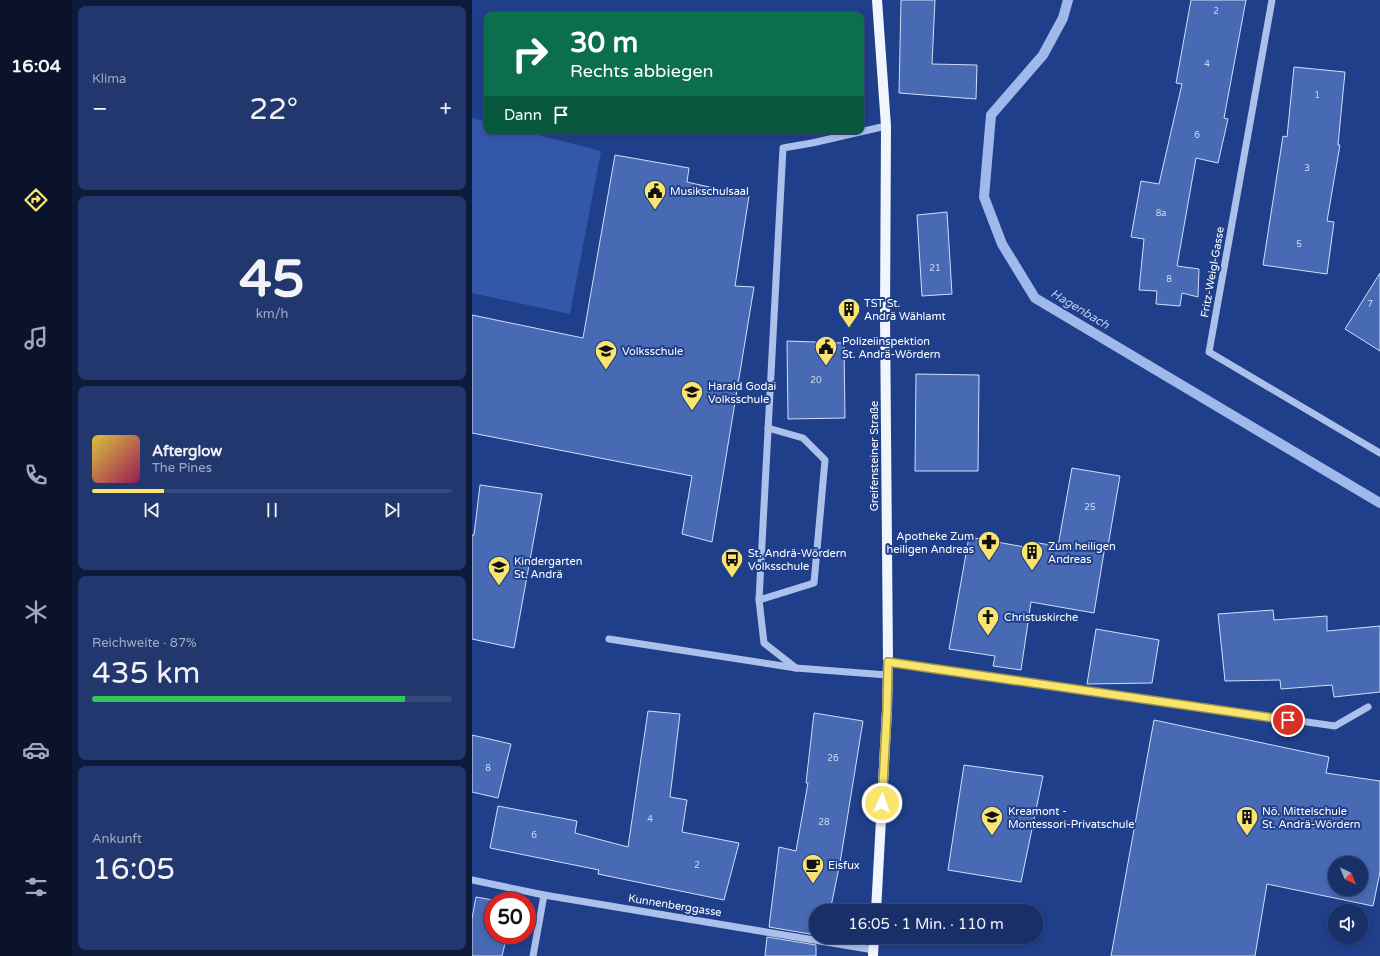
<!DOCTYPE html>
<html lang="de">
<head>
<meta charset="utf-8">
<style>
	body { margin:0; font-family:"Varela Round",sans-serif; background:#21376e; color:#f1f3f6; height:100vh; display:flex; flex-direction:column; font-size:15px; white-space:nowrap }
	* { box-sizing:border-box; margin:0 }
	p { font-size:13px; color:#9fa9c0 }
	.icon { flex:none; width:22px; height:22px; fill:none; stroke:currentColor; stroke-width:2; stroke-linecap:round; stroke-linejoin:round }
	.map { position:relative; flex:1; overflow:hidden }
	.details { display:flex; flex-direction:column; gap:6px; padding:6px; background:#0d1a39; width:400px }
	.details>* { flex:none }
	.top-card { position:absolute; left:12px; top:12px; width:380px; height:122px; border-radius:8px; box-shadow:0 2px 6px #0003,0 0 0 1px #364a7c; background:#0b6e4f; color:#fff; overflow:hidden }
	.needle { width:26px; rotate:137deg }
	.fabs { position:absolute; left:856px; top:856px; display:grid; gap:8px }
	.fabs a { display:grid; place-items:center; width:40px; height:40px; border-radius:50%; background:#182f68; box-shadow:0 2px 6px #0003,0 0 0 1px #364a7c; font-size:20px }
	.speed { position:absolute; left:12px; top:892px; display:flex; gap:8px; font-size:20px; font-weight:700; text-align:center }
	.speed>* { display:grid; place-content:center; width:52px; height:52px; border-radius:50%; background:#182f68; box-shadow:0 2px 6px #0003,0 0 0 1px #364a7c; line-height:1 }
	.speed .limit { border:6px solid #d22; background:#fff; color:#111 }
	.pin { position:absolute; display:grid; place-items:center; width:34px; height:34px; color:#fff; margin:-17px; border:2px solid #fff; border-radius:50%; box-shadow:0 1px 4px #0007 }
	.me { position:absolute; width:44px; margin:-22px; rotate:3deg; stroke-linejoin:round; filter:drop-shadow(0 0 3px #0008) }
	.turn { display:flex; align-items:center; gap:14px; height:84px; padding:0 20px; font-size:18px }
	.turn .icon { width:52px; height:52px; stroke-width:2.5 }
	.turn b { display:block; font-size:28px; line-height:34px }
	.then { display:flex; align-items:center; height:38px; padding:0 20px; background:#0003; gap:8px; font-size:15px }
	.big { font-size:30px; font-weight:600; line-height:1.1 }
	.details .tile { flex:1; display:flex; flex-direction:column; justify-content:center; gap:6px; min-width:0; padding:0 14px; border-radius:8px; background:#21376e }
	.details .dial { align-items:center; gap:0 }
	.dial b { font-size:52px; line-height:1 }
	.song { display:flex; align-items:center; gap:12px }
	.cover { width:48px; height:48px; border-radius:6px; background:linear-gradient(135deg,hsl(50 70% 55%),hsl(330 70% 35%)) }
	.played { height:4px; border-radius:2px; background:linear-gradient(90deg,#f9e46d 20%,#364a7c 20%) }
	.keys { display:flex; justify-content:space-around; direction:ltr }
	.heat { display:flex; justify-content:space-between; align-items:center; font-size:22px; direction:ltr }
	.charge { height:6px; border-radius:3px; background:linear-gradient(90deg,#34c759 87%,#364a7c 0) }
	.trip { position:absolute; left:337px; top:904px; width:234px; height:40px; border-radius:20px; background:#182f68; box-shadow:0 2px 6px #0003,0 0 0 1px #364a7c; font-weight:600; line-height:40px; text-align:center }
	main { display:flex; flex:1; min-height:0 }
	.menu { display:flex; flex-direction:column; width:72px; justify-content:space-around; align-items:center; background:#0a132a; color:#9fa9c0 }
	.menu .icon { width:28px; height:28px }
	.menu .current { color:#f9e46d }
	.menu b { font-size:18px; color:#f1f3f6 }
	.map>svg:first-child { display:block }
	.green { fill:#3358a9 }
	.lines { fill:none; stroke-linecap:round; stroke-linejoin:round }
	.stream { stroke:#a0b9ed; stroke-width:10 }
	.building { fill:#4869b3; stroke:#d1def9; fill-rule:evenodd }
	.minor { stroke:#acc0ec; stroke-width:7 }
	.major { stroke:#f1f5fe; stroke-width:10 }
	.route-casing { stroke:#a29447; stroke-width:10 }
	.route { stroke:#f9e46d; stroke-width:7 }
	.labels { text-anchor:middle; stroke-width:4; stroke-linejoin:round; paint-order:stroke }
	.number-label { font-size:9px; fill:#d1daec }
	.poi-label { font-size:11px; fill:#fff; stroke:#203f8b; text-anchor:start }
	.street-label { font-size:11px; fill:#fff; stroke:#203f8b }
	.water-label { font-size:12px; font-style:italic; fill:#b8cbf3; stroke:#203f8b }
</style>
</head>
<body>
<main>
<nav class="menu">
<b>16:04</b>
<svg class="icon current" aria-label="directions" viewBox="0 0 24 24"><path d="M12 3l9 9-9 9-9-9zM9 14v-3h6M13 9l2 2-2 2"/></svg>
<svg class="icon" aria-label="music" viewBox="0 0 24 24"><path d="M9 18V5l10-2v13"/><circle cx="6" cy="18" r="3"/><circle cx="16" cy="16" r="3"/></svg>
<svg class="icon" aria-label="phone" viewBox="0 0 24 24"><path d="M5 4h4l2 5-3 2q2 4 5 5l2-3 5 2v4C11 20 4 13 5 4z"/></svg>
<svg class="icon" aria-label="climate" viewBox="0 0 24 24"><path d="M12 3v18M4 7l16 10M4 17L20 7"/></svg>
<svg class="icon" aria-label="car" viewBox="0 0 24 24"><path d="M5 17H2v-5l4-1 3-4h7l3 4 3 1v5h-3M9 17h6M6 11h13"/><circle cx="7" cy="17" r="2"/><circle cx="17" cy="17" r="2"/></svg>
<svg class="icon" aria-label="filters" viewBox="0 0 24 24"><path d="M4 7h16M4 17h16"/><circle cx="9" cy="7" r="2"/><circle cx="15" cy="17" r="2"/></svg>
</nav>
<section class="details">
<div class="tile"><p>Klima</p>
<div class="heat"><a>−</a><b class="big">22°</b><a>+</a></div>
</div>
<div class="tile dial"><b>45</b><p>km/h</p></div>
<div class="tile">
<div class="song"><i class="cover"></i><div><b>Afterglow</b><p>The Pines</p></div></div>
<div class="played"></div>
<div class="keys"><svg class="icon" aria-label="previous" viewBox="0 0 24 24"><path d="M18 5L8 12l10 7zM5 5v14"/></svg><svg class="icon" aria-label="pause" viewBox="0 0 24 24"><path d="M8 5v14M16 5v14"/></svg><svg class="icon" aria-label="next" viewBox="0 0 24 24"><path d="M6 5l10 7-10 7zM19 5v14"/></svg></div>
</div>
<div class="tile"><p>Reichweite · 87%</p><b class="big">435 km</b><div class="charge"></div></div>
<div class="tile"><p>Ankunft</p><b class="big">16:05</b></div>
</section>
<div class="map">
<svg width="908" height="956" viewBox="0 0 908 956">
	<rect width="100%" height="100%" fill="#203f8b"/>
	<!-- green -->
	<path class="green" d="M0,118L15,122V131H51L129,151L98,314L0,293Z"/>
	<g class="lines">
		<!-- stream -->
		<path class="stream" d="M596,0L591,18L571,55L519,115L512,197L530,244L563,298L908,503"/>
	</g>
	<!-- building -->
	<g class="building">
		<path d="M429,0H463L460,64L505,65L504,99L427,93Z"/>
		<path d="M719,0H774L752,118L756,119L746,163L724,158L705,266L727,269L726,297L710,293L708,306L684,304L685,291L667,290L672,239L659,237L669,181L687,184L710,84L704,83Z"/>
		<path d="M822,67L873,72L866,145H868L855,221L862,222L855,274L791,265L811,136L815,137Z"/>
		<path d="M143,155L217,168L215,182L277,196L263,286L282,287L240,542L210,534L220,476L0,433V315L111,338Z"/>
		<path d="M475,212L480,294L450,296L445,215Z"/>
		<path d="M908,273V351L873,329Z"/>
		<path d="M315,341L372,343L373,418L316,419Z"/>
		<path d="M444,374L507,375L506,471H443Z"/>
		<path d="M600,468L648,476L636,546H633L622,613L559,602L549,670L521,666L523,656L477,649L497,537L558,548L559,542L586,546Z"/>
		<path d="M8,485L70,494L42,648L0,639V535H2Z"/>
		<path d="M801,610L802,620L855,616V631L908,626V692L862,697L860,685L809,689L808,680L753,681L746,614Z"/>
		<path d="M624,629L687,640L680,683L615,684Z"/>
		<path d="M176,711L208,714L198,797L215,800L210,832L267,843L252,900L126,874L127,870L18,848L26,806L105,821L103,833L156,847Z"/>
		<path d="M342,713L391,721L368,863L358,911H344V935L297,927L307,847L324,851L336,783H334Z"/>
		<path d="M682,720L857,757L854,773L908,781V872L901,906L795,884L783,956H639ZM863,863H889V889H863Z"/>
		<path d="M0,735L39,744L26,798L0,792Z"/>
		<path d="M492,765L571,776L549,882L476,870Z"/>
		<path d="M4,897L27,901H21V935H35L30,956H0V918Z"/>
		<path d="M295,937L344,945V956H293Z"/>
	</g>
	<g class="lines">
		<!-- minor -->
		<g class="minor">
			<path d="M800,0L737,352L908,453"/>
			<path d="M287,600L342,583L353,460L331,438L296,428"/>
			<path d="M137,639L324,668L415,675"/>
			<path d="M416,662L863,726L896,707"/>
			<path d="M324,668L292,643L287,600L311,148L340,143L414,126"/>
			<path d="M0,880L72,895L402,950"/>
			<path d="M61,956L72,895"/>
		</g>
		<!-- major -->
		<g class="major">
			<path d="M404,911L415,710L416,662L413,316L414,126L405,0"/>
			<path d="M401,956L402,937"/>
		</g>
	</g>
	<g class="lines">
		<!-- route casing -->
		<g class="route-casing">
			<path id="route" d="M410,803L415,710L416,662L816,720"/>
		</g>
		<!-- route -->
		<use href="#route" class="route"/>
	</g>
	<!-- icons -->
	<defs>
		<g id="civic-pin" transform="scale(1.15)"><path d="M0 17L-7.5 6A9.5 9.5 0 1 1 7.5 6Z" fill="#f9e46d" stroke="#203f8b"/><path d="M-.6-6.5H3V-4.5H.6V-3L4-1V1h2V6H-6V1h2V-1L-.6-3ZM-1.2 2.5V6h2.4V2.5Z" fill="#111"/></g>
		<g id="building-pin" transform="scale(1.15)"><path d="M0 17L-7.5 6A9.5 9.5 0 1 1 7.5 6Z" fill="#f9e46d" stroke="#203f8b"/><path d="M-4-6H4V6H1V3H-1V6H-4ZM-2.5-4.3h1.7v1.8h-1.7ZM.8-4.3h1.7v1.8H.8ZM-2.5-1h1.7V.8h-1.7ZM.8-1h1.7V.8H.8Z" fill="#111"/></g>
		<g id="school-pin" transform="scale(1.15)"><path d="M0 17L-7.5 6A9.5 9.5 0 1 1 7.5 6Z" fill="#f9e46d" stroke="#203f8b"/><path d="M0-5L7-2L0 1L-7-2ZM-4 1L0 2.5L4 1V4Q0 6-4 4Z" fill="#111"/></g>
		<g id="pharmacy-pin" transform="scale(1.15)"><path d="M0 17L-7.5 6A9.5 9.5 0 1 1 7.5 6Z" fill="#f9e46d" stroke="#203f8b"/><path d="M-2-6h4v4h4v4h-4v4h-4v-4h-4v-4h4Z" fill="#111"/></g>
		<g id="bus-pin" transform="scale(1.15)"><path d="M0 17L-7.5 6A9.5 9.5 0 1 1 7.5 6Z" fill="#f9e46d" stroke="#203f8b"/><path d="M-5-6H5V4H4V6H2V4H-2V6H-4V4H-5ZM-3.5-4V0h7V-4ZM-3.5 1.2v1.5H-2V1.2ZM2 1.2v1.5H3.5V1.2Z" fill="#111"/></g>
		<g id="church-pin" transform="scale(1.15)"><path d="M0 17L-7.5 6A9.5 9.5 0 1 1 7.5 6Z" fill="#f9e46d" stroke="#203f8b"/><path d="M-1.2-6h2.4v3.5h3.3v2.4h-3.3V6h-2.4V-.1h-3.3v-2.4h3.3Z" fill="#111"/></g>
		<g id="cafe-pin" transform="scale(1.15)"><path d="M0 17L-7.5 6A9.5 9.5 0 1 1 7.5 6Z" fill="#f9e46d" stroke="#203f8b"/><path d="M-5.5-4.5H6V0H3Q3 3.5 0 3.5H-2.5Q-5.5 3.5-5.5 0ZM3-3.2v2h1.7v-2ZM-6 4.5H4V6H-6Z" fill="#111"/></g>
	</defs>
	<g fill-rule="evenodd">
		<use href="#civic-pin" x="183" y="191"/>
		<use href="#building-pin" x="377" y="309"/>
		<use href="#civic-pin" x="354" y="347"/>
		<use href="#school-pin" x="134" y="351"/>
		<use href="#school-pin" x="220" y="392"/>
		<use href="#pharmacy-pin" x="517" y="542"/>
		<use href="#building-pin" x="560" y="552"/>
		<use href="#bus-pin" x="260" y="559"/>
		<use href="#school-pin" x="27" y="567"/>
		<use href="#church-pin" x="516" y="617"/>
		<use href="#school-pin" x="520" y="817"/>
		<use href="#building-pin" x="775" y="817"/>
		<use href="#cafe-pin" x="341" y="865"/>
	</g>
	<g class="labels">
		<!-- number labels -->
		<g class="number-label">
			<text x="744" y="14">2</text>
			<text x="735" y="67">4</text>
			<text x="845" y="98">1</text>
			<text x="725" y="138">6</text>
			<text x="835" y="171">3</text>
			<text x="689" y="216">8a</text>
			<text x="827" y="247">5</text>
			<text x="463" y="271">21</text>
			<text x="697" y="282">8</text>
			<text x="898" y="307">7</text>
			<text x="344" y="383">20</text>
			<text x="618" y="510">25</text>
			<text x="361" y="761">26</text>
			<text x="16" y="771">8</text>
			<text x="178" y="822">4</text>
			<text x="352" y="825">28</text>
			<text x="62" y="838">6</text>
			<text x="225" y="868">2</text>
		</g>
		<!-- poi labels -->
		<g class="poi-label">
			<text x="198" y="195">Musikschulsaal</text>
			<text x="392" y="307">TST St.<tspan x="392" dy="13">Andrä Wählamt</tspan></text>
			<text x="370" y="345">Polizeiinspektion<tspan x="370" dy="13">St. Andrä-Wördern</tspan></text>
			<text x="150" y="355">Volksschule</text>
			<text x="236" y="390">Harald Godai<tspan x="236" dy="13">Volksschule</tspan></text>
			<text x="502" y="540" text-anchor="end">Apotheke Zum<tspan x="502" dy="13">heiligen Andreas</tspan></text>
			<text x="576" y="550">Zum heiligen<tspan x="576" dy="13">Andreas</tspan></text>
			<text x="276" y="557">St. Andrä-Wördern<tspan x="276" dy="13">Volksschule</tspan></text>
			<text x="42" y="565">Kindergarten<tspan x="42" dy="13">St. Andrä</tspan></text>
			<text x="532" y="621">Christuskirche</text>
			<text x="536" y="815">Kreamont -<tspan x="536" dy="13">Montessori-Privatschule</tspan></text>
			<text x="790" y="815">Nö. Mittelschule<tspan x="790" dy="13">St. Andrä-Wördern</tspan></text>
			<text x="356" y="869">Eisfux</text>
		</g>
		<!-- street labels -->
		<g class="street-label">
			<text transform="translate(740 272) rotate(-80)" y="4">Fritz-Weigl-Gasse</text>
			<text transform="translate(402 456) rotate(-90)" y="4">Greifensteiner Straße</text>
			<text transform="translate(203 905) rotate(9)" y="4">Kunnenberggasse</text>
		</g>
		<!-- water labels -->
		<g class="water-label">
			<text transform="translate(608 309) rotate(31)" y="4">Hagenbach</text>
		</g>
	</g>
</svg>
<div class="fabs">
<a><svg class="needle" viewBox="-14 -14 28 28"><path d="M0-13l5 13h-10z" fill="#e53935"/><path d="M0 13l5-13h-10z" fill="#9fa9c0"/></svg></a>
<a><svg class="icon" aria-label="sound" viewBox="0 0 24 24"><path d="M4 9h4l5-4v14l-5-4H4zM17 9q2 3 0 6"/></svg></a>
</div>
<div class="speed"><div class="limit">50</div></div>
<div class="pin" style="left:816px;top:720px;background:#d93025"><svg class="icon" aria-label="arrive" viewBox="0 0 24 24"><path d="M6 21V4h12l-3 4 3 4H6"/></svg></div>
<svg class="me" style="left:410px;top:803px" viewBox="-20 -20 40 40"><circle r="17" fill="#f9e46d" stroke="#fff" stroke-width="3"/><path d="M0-11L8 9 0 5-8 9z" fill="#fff"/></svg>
<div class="trip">16:05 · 1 Min. · 110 m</div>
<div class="top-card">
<div class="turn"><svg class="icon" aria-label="right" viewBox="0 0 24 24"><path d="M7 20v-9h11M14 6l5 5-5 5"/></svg><div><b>30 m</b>Rechts abbiegen</div></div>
<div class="then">Dann<svg class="icon" aria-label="arrive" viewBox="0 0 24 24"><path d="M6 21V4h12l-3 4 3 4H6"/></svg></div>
</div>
</div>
</main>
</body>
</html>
